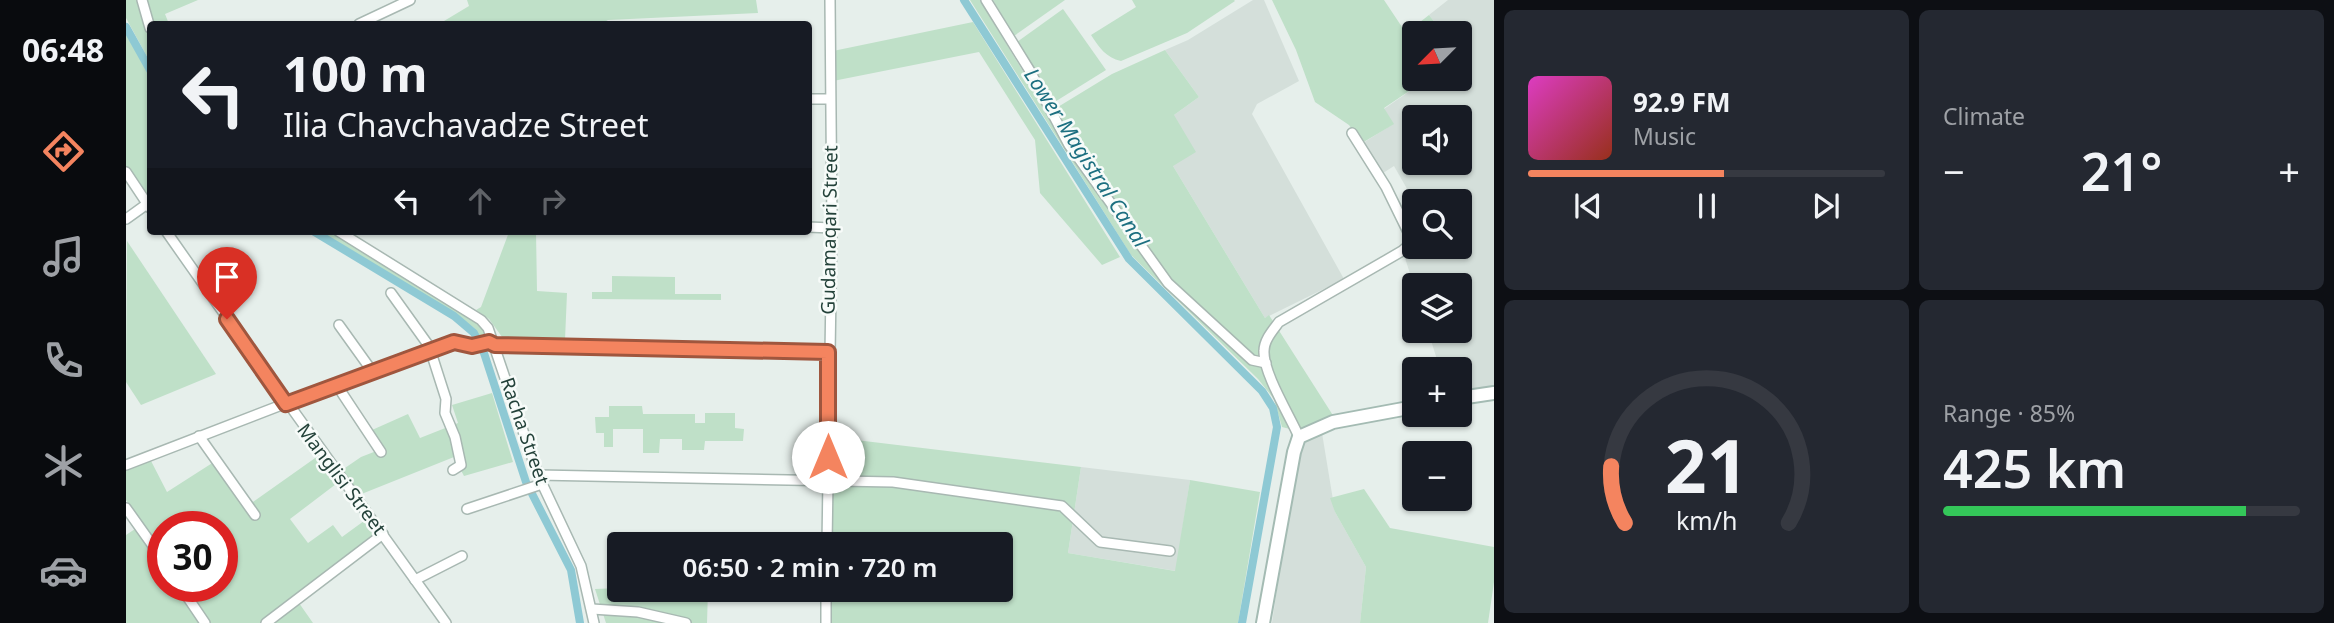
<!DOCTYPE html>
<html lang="en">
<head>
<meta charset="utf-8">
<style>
	body { margin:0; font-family:"Noto Sans",sans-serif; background:#242831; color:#f1f3f6; height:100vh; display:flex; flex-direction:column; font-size:26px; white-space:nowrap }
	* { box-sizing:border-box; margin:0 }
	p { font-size:23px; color:#9ea1a6 }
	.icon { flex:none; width:38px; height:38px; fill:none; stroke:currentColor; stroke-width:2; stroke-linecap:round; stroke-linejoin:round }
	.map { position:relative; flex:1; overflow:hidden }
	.panel { display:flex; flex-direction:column; gap:10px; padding:10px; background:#0d0f14; width:840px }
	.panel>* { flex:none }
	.banner { position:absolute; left:21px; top:21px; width:665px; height:214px; border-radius:7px; box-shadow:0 2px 5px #0004; background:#171b24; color:#f1f3f6; overflow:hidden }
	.needle { width:46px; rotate:246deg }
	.buttons { position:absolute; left:1276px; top:21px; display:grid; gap:14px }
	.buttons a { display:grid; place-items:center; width:70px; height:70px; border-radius:7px; background:#171b24; box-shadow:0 2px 5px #0004; font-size:35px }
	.speed { position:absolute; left:21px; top:511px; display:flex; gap:14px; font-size:35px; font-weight:700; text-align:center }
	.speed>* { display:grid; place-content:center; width:91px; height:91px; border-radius:50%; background:#171b24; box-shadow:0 2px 5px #0004; line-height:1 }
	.speed .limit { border:10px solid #d22; background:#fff; color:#111 }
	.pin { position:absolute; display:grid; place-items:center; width:60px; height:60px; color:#fff; margin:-72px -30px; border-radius:50% 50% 50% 0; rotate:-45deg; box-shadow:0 0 7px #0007 }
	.pin .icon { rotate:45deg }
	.me { position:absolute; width:77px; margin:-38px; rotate:0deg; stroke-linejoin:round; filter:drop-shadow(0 0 5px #0008) }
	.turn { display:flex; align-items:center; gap:24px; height:147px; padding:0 21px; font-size:32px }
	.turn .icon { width:91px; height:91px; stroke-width:2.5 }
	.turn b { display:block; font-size:49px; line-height:60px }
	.lanes { display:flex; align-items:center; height:66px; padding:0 21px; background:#0003; justify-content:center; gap:35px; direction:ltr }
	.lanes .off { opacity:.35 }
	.big { font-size:52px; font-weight:600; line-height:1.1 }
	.panel .widget { flex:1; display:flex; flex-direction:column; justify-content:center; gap:10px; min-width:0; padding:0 24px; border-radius:10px; background:#242831 }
	.panel .dial { align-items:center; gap:0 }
	.dial svg { height:182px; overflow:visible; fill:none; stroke:#363941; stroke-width:7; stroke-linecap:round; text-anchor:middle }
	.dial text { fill:#f1f3f6; stroke:none }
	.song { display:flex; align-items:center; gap:21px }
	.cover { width:84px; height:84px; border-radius:10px; background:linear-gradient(135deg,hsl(310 70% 55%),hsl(10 70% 35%)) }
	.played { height:7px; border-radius:4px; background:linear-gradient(90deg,#f4845f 55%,#363941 55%) }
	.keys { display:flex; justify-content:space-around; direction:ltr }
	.heat { display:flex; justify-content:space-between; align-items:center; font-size:38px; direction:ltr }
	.charge { height:10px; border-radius:5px; background:linear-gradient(90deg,#34c759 85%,#363941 0) }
	.panel .tiles { flex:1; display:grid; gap:10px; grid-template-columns:repeat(2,1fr) }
	.trip { position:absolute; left:481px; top:532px; width:406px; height:70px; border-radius:7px; background:#171b24; box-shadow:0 2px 5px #0004; font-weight:600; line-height:70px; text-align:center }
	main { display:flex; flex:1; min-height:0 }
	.dock { display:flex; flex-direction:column; width:126px; justify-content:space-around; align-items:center; background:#090b0e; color:#9ea1a6 }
	.dock .icon { width:49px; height:49px }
	.dock .on { color:#f4845f }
	.dock b { font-size:32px; color:#f1f3f6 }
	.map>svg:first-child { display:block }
	.built { fill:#d4dfda; fill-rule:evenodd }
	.green { fill:#bfe0c8 }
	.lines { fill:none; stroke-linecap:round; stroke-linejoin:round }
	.canal { stroke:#8ec9d4; stroke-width:8 }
	.street-casing { stroke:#a8b8b2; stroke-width:12 }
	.secondary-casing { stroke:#a4bbb3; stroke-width:16 }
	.street { stroke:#fff; stroke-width:9 }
	.secondary { stroke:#fff; stroke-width:12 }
	.route-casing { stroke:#9f563e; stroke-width:18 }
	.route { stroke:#f4845f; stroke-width:12 }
	.labels { text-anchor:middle; stroke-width:5; stroke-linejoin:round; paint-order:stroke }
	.street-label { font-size:19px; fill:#24423a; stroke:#f7fbf9 }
	.water-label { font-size:21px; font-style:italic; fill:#1c6f80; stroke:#f7fbf9 }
</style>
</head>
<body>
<main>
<nav class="dock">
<b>06:48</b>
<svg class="icon on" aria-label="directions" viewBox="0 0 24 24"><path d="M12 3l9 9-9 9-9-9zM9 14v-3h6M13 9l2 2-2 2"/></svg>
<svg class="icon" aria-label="music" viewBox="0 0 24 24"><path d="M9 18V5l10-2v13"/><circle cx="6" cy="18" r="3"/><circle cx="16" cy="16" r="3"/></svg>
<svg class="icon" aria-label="phone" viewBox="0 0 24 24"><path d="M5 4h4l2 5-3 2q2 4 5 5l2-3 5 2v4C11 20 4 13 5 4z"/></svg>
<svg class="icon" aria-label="climate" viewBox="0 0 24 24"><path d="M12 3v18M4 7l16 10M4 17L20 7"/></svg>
<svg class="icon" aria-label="car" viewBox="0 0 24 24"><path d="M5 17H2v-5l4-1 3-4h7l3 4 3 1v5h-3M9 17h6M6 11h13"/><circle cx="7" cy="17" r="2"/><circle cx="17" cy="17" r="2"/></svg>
</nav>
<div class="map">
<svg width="1368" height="623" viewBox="0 0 1368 623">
	<rect width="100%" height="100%" fill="#e6efeb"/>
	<!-- built -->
	<g class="built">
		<path d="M1127,0H1138L1173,81L1131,104L1126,114L1218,279L1139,318L1047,166L1048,115L1073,97L1039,50L1062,40Z"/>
		<path d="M1322,0H1368V389L1334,393V369H1314L1302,331H1334V285L1288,286L1278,255L1289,247H1334V201H1288L1268,166L1257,173L1237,143L1267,124L1258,109L1301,79H1334V33H1317L1303,15ZM1288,117H1334V163H1288Z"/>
		<path d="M1196,433L1209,512L1240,567L1234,623H1146L1170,460L1175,445Z"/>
		<path d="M955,467L1064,480L1050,571L942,553Z"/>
	</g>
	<!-- green -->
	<g class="green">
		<path d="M0,0H10L24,41V62L0,18Z"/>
		<path d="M21,0H72L39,14L43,24H28Z"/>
		<path d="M341,0H630L632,13L482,20L475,24H313L343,6Z"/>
		<path d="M844,0H854L922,113L986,74L1039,50L1073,97L1048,115L1070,152L1047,166L1139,318L1143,315L1208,417L1184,425L1176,432L1156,427L1148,399L1132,379L1005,255Z"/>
		<path d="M867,0H939L888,36Z"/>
		<path d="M1006,0H1108L1109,1L1061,33L995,61C980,58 973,47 965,35L1010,7Z"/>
		<path d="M1146,0H1258L1280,33L1303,15L1317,33H1288V79H1301L1258,108L1268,124L1236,143L1223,125L1189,102L1170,50Z"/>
		<path d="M937,9L980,70L927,103L891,42Z"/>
		<path d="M847,22L994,257L976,265L914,193L909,140L853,52L707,81V51Z"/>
		<path d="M0,33L24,78V204L0,168Z"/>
		<path d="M194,231H205L355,325L362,339L356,340L348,328L325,311Z"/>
		<path d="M383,232H410L411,291L441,293L439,340L379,341L363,319L350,310L355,307Z"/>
		<path d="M1,241L90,374L15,405L0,382Z"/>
		<path d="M486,276L549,277V294H595V300L466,299V292H486Z"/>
		<path d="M366,393L387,462L338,476L328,457L233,495L216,470L235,457L258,448L246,430L282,414L294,438L332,423L326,405Z"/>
		<path d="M483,406H516L517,414H569V423H579V413H609V428L618,429L617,441H579L578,450H556V439H534L533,453H517V429H487V447H478V433H470L469,417H483Z"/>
		<path d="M705,437L955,467L942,553L1049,571L1064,480L1134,492L1112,623H704V590H875V544H705Z"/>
		<path d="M192,456L214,481L164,519L182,543L207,525L216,537L242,518L257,539L173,603L187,623H85L59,587L96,586V561L109,552L96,538V527H37V554L0,500V467L24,459L41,492L91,460L124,504Z"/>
		<path d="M1238,489L1264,528L1368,547V582L1362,623H1234L1240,567L1209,512L1204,498Z"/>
		<path d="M9,529L37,567V586H50L75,623H0V535Z"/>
		<path d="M493,588L582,590L581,623H480L469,589Z"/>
	</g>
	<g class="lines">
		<!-- canal -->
		<g class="canal">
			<path d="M838,0L1003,259L1136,391L1147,408L1151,427L1116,623"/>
			<path d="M0,27L24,70"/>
			<path d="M187,231L328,316L348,333L357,350L400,482L445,570L454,623"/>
		</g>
		<!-- street casing -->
		<g class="street-casing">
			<g id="street">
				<path d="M16,0L24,28"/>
				<path d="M860,0L904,71L943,145L1042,283L1126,360L1140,363"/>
				<path d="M233,24L284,0"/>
				<path d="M682,99H704"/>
				<path d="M0,172L24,208"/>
				<path d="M0,219L21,204"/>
				<path d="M682,227L706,228"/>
				<path d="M40,231C132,363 227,493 320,623"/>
				<path d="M212,231L355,320L362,328L412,475L455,566L468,623"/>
				<path d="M265,293L303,346L320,399L319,413L329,437L335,465L327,470"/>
				<path d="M213,325L246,371"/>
				<path d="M210,384L255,452"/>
				<path d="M73,436L129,515"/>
				<path d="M1173,437C1164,416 1137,373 1138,351C1138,340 1147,330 1153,322L1276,251L1283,245L1284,236L1260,187L1226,133"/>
				<path d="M0,465L210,384L328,343L346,346L363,342L369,345L702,352"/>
				<path d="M412,475L767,482L936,506L974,542L1044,551"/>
				<path d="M0,508L37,560"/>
				<path d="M341,509L416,484"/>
				<path d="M701,544L706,228L704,0"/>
				<path d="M289,580L336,556"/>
				<path d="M54,586L79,623"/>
				<path d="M466,609L512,612L560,623"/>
				<path d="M140,623L257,534"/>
				<path d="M700,623V590"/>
			</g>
		</g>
		<!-- secondary casing -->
		<g class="secondary-casing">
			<g id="secondary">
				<path d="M1334,398L1368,393"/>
				<path d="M1137,623L1168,452L1173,437L1207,422L1288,407"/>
			</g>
		</g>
		<!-- street -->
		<use href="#street" class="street"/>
		<!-- secondary -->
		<use href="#secondary" class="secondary"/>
	</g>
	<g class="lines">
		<!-- route casing -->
		<g class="route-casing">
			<path id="route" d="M101,319L160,404L328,342L346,346L363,342L369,345L702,352V457"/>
		</g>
		<!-- route -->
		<use href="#route" class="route"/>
	</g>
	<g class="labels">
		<!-- street labels -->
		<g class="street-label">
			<text transform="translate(703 230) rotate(-89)" y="7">Gudamaqari Street</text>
			<text transform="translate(399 431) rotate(71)" y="7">Racha Street</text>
			<text transform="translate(216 479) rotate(53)" y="7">Manglisi Street</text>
		</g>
		<!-- water labels -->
		<g class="water-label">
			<text transform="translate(960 158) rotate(57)" y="7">Lower Magistral Canal</text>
		</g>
	</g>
</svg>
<div class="buttons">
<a><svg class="needle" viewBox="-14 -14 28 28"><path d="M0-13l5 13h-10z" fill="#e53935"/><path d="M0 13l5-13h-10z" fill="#9ea1a6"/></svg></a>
<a><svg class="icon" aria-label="sound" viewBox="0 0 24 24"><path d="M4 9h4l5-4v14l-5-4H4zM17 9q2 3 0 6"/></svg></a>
<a><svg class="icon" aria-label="search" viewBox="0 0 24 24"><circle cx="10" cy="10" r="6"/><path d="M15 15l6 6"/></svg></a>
<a><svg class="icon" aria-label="layers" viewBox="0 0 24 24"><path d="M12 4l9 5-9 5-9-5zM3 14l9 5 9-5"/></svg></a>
<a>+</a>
<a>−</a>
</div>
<div class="speed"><div class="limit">30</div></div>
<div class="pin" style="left:101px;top:319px;background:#d93025"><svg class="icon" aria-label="arrive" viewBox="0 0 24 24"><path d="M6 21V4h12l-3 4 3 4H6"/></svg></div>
<svg class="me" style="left:702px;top:457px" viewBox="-20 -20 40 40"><circle r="19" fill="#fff"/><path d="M0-13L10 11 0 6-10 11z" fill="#f4845f"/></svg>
<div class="trip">06:50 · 2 min · 720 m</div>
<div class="banner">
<div class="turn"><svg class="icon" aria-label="left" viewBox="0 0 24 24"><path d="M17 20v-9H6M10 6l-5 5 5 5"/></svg><div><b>100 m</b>Ilia Chavchavadze Street</div></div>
<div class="lanes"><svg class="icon" aria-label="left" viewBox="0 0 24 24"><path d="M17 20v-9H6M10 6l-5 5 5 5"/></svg><svg class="icon off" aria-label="ahead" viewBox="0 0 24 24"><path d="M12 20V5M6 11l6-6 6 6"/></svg><svg class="icon off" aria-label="right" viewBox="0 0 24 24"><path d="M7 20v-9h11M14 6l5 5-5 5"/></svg></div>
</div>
</div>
<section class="panel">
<div class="tiles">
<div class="widget">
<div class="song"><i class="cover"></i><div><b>92.9 FM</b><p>Music</p></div></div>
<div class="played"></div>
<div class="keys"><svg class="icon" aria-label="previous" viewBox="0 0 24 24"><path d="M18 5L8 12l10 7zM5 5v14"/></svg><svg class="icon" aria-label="pause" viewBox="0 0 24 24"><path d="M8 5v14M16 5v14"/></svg><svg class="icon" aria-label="next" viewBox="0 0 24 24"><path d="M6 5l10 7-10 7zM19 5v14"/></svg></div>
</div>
<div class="widget"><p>Climate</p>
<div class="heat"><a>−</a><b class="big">21°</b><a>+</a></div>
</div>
<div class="widget dial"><svg viewBox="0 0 100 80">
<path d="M14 69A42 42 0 1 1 86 69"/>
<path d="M14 69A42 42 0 0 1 8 44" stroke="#f4845f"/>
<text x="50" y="56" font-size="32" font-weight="700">21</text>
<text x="50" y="72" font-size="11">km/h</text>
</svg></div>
<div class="widget"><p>Range · 85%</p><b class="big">425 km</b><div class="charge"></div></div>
</div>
</section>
</main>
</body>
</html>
